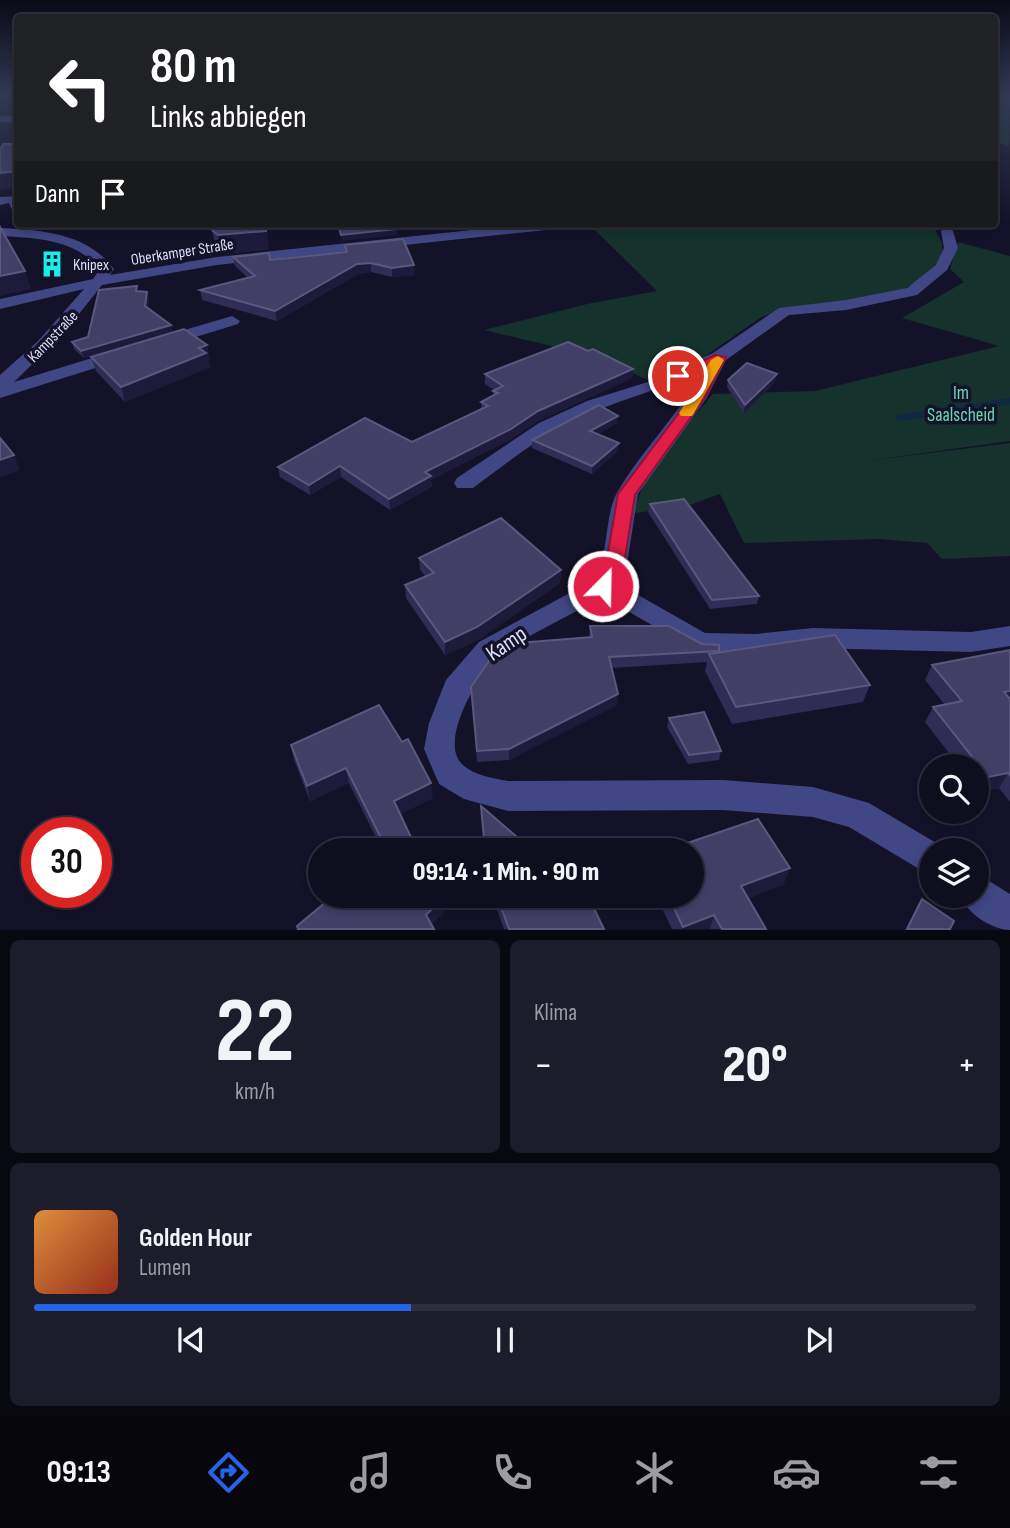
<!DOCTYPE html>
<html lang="de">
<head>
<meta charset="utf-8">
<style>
	body { margin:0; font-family:"Sofia Sans Condensed",sans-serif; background:#1c1c2b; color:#f1f3f6; height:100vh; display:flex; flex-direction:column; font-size:26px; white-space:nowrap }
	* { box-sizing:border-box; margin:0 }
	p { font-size:23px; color:#9b9ca4 }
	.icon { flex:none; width:38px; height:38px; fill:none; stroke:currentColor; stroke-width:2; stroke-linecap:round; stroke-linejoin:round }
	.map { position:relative; height:930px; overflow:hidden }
	.panel { display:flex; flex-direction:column; gap:10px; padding:10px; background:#080810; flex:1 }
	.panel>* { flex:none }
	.guide { position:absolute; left:14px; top:14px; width:984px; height:214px; border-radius:7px; box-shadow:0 4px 10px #0003,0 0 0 2px #2e2e3c; background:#202124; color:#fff; overflow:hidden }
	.fabs { position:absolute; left:919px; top:754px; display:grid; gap:14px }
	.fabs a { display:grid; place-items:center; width:70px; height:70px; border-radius:50%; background:#0e0e1e; box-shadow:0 4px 10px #0003,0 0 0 2px #2e2e3c; font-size:35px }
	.speed { position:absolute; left:21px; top:817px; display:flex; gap:14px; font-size:35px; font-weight:700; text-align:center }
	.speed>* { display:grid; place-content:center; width:91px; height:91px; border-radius:50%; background:#0e0e1e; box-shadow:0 4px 10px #0003,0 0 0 2px #2e2e3c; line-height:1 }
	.speed .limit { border:10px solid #d22; background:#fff; color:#111 }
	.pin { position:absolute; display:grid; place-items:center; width:60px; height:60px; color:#fff; margin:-30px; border:4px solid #fff; border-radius:50%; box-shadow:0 2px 7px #0007 }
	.me { position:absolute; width:77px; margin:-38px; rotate:23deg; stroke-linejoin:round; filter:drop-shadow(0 0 5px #0008) }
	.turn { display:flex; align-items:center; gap:24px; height:147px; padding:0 21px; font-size:32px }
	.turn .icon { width:91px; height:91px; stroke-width:2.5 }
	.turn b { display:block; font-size:49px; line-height:60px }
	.then { display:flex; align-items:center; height:66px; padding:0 21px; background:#0003; gap:14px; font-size:26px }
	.big { font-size:52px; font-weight:800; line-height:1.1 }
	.panel .card { flex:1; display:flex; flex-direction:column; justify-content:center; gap:10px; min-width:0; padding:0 24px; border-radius:10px; background:#1c1c2b }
	.panel .dial { align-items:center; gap:0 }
	.dial b { font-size:91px; line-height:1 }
	.song { display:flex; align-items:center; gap:21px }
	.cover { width:84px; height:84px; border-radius:10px; background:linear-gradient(135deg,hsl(30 70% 55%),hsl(10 70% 35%)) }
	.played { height:7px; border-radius:4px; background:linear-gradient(90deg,#2563eb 40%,#2e2e3c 40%) }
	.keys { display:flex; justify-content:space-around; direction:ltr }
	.heat { display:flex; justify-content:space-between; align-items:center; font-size:38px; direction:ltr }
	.panel .tiles { flex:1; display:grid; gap:10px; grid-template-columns:1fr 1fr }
	.card:last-child { grid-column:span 2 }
	.trip { position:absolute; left:308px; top:838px; width:396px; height:70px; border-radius:35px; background:#0e0e1e; box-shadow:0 4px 10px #0003,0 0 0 2px #2e2e3c; font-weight:800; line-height:70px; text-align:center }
	.tab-bar { display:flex; height:112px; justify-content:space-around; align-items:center; background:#06060c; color:#9b9ca4 }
	.tab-bar .icon { width:49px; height:49px }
	.tab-bar .selected { color:#2563eb }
	.tab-bar b { font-size:32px; color:#f1f3f6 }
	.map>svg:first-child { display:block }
	.green { fill:#15322d }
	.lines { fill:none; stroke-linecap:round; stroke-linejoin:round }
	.stream { fill:#0f2944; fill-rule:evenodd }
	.minor { fill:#414684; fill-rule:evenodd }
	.wall { fill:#302c55 }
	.shaded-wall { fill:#1d1a3b }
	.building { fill:#423f67; stroke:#5a587e; stroke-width:2 }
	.route { fill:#e11d48; stroke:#92132f; stroke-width:2 }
	.slow { fill:#f59e0b }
	.labels { text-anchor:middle; stroke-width:7; stroke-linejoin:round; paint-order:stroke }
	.far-street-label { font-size:16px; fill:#dcdcfd; stroke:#131228 }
	.far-poi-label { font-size:16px; fill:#dcdcfd; stroke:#131228; text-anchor:start }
	.park-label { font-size:19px; fill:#6bd9b0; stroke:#131228 }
	.near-street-label { font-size:23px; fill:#dcdcfd; stroke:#131228 }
</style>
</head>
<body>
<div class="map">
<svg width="1010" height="930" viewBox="0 0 1010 930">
	<rect width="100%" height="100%" fill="#131228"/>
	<!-- green -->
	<g class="green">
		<path d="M994,95H1010L1009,146L994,142Z"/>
		<path d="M589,224H932L942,243L943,260L917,282L893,295L783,308L760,318L701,359L686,398L598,357L484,330L587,304L657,291Z"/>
		<path d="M958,242L1010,256V441L873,460L1010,443V556L942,559L927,543L879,539L744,543L720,494L684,507L635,513C639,473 688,425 713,394L815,391L999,346L902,318L964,282L950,269Z"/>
	</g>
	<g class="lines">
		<!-- stream -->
		<path class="stream" d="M1010,398V404L899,421L894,418L899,415Z"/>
		<!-- minor -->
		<g class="minor">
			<rect x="0" y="116" width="18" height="6"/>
			<path d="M18,196V215L14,214L9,203L0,205V197Z"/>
			<path d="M529,224H571L565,228L217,265L102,285L63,334L14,382L118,350L127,355L124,359L0,398V375L38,341L84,289L0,309V299L93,279L100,269C75,239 36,238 0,236V228C42,230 87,233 114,269L110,275L217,257Z"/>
			<path d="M947,227L953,231L958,248L947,270L917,295L846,310L789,315L726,360L706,399L638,494L627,564L617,583L705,633L756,634L813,628L971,632L1010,626V646L971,652L813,648L756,654L701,653L603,597C573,614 525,636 499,656C479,673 437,742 463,765C475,776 493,778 508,781L723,780L813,787L869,803L943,847L945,850H931V876L849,827L813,817L723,810L508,811L464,799L439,784L424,749L429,723L446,680L479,642L594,580C610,552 604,514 618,491C643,449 679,414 703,371C654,393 599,404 552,432C525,448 499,469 473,488H457L454,483L457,478L539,423L587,401L651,381L713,353L779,308L846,300L907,288L936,265L944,248L941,231Z"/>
			<path d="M232,316L240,321L238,324L163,347L155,342L157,338Z"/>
			<path d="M976,873L1010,894V930C992,930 967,913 960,896H976Z"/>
		</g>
	</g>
	<!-- wall -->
	<g class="wall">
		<path d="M212,230L269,249L222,254L216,248Z"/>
		<path d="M345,245L415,275L392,277L371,272L358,274L277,321L202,300L200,290L248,278L235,266L233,257L270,260L346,252Z"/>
		<path d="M138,292H147L149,299L148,308L173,331L84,358L74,349L72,342L88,337Z"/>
		<path d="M588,351L633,369L632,378L538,421L511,439L431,480L432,487L390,510L341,477L310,495L280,477L278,467L412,442L481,409V402L493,396V391L494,390L485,384V374Z"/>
		<path d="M91,357L210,359L208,360L210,367L125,402L96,371Z"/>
		<path d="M728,380L775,382L744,413L727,387Z"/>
		<path d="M617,423L598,434L618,451L592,474L532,448V440Z"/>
		<path d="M650,504L759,596L757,604L710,609L648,512Z"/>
		<path d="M419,558L561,570L560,583L478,640L445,655L406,598L405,585L426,577L420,570Z"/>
		<path d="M590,626L702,644L719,651V653L870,685L863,702L732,724L705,671L707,662L612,668L617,705L509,760L477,762L472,698L589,638Z"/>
		<path d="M1010,650V802L999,788L979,792L976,789V766H959L925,722L933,707L945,705L925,680L932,665Z"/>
		<path d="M669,718L721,751L719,760L688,764L667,727Z"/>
		<path d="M291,745L433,798L400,814L417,850H382L349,783L310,801L294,760Z"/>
		<path d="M790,868L783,885L748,898L766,929H672L656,896H691Z"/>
		<path d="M492,896H588L604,929H504Z"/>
	</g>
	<!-- shaded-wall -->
	<g class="shaded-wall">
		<path d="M18,171V188L0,190V173Z"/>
		<path d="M267,224L269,249L222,254L218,235Z"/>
		<path d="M397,229L398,235L342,241L341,235Z"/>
		<path d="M371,263V272L358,274L277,321L275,311L357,264Z"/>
		<path d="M414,265L415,275L392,277V268Z"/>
		<path d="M25,271L31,289L0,296V276Z"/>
		<path d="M147,292L149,299L147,313L145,306Z"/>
		<path d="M171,325L173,331L84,358L81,351Z"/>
		<path d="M207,345L210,359L208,360L210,367L125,402L121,387Z"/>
		<path d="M633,369L632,378L538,421L511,439L431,480L432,487L390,510L389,499L425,472L538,411Z"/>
		<path d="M777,374L775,382L744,413L745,405Z"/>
		<path d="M618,416L617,423L589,439L590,431Z"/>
		<path d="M619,443L618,451L592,474V466Z"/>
		<path d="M14,455L20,470L0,478V460Z"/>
		<path d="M340,466L341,477L310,495L309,485Z"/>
		<path d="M561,570L560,583L478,640L445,655V642Z"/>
		<path d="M1010,691V704L1004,692Z"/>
		<path d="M618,694L617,705L509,760V749Z"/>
		<path d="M346,768L349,783L310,801L307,786Z"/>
		<path d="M1008,773L999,788L979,792L988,777Z"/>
		<path d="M431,783L433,798L396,816L394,801Z"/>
		<path d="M790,868L783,885L736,903L741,886Z"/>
		<path d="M445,896H461L427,929L426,915Z"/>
		<path d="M714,915L710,929H682L683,927Z"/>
	</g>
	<!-- building -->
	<g class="building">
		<path d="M3,144H18V171L0,173V150Z"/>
		<path d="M212,224H266V231L218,235L212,230Z"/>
		<path d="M338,224H395L397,229L341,235Z"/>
		<path d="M0,227L25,271L0,276Z"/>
		<path d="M403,239L414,265L392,268L371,263L357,264L275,311L200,290L255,276L233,257L269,253L270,260L347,252L345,245Z"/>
		<path d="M137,286L136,291L147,292L145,306L171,325L81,351L72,342L88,337L99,290Z"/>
		<path d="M184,329L207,345L199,348L206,353L121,387L91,357Z"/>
		<path d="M568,342L588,351L593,349L633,369L538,411L511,429L425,472L431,476L389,499L340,466L309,485L278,467L365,418L412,442L488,406L481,402L498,393L493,391L503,386L485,374Z"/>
		<path d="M747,363L777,374L745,405L728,380Z"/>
		<path d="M599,405L618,416L590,431L619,443L592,466L532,440Z"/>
		<path d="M0,438L14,455L0,460Z"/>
		<path d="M684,499L759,596L712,600L650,504Z"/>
		<path d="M501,518L561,570L477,627L445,642L405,585L434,573L419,558Z"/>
		<path d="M590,626H669L702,644L719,645V651L609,657L618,694L509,749L477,751L471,687L493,655L506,644L592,637Z"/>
		<path d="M835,635L870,685L736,707L709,654Z"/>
		<path d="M1010,650V691L1004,692L1010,699V775L1008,773L988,777L933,707L962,701L932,665Z"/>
		<path d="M379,705L402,742L408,739L431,783L394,801L417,850H387L346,768L307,786L291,745Z"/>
		<path d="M704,712L721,751L689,755L669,718Z"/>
		<path d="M481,806L532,850H485Z"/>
		<path d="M758,819L790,868L741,886L766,929H722L714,915L683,927L668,896H691V850H667Z"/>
		<path d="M461,838L467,850H447Z"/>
		<path d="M333,896H445L426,915L434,929H298L297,926Z"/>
		<path d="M497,896H588L604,929H509Z"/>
		<path d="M922,899L954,921L950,929H907Z"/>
	</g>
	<!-- sky -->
	<linearGradient id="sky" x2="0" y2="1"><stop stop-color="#0a0a16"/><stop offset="0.42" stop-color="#333953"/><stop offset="1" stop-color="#333953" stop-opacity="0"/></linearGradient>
	<rect width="1010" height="225" fill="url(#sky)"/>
	<!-- route -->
	<path class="route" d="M715,355L726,357L704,399L635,495L624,564L610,591H596L593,586L606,564L618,494L690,398L707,368L678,380L671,376Z"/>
	<!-- slow -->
	<path class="slow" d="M718,356L724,360L694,413L692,416H681L679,413L711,360Z"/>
	<!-- icons -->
	<defs>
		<g id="building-bare" transform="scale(2.1)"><path d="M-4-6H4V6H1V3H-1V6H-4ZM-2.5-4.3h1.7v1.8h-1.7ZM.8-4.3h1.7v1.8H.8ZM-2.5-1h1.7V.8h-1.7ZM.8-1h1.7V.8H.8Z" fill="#15efea" stroke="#131228" stroke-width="2.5" paint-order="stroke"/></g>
	</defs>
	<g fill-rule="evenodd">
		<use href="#building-bare" x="52" y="264"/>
	</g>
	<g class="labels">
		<!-- far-street labels -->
		<g class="far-street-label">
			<text transform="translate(182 251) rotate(-9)" y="6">Oberkamper Straße</text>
			<text transform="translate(52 336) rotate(-46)" y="6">Kampstraße</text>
		</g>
		<!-- far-poi labels -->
		<g class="far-poi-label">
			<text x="73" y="270">Knipex</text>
		</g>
		<!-- park labels -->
		<g class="park-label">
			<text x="961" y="399">Im<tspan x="961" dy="22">Saalscheid</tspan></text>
		</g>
		<!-- near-street labels -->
		<g class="near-street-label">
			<text transform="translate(506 643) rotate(-34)" y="8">Kamp</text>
		</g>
	</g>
</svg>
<div class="fabs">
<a><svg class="icon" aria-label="search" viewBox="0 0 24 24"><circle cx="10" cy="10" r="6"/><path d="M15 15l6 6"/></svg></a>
<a><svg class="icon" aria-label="layers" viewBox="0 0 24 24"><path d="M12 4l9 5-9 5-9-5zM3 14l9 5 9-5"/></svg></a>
</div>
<div class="speed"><div class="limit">30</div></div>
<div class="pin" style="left:678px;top:376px;background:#d93025"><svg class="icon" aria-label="arrive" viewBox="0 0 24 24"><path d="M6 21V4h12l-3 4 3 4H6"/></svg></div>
<svg class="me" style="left:603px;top:586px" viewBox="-20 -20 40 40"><circle r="17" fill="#e11d48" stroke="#fff" stroke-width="3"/><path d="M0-11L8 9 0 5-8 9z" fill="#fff"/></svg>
<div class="trip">09:14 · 1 Min. · 90 m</div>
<div class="guide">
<div class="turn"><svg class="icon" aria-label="left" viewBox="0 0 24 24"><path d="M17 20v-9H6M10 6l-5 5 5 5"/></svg><div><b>80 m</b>Links abbiegen</div></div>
<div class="then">Dann<svg class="icon" aria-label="arrive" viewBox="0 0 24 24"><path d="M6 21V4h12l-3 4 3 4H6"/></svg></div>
</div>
</div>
<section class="panel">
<div class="tiles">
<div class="card dial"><b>22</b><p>km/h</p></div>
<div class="card"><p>Klima</p>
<div class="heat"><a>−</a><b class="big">20°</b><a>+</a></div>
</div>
<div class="card">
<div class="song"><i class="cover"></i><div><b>Golden Hour</b><p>Lumen</p></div></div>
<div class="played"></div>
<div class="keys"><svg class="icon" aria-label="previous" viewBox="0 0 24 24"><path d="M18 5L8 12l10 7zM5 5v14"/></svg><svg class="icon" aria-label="pause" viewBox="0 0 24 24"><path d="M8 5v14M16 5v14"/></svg><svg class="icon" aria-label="next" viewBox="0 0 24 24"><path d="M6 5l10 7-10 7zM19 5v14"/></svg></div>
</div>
</div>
</section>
<nav class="tab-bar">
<b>09:13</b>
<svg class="icon selected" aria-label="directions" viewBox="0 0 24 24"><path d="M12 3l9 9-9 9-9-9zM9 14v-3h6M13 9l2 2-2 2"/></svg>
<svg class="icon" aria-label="music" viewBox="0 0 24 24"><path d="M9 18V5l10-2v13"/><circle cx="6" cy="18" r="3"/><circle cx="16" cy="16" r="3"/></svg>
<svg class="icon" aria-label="phone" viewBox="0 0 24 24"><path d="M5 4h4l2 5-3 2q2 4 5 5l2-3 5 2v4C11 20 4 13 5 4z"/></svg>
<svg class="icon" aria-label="climate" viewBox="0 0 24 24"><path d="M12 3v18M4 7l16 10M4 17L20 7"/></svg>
<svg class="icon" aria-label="car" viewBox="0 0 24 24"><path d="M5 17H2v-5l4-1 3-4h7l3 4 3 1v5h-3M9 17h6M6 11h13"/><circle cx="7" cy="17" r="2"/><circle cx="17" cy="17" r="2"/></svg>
<svg class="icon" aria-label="filters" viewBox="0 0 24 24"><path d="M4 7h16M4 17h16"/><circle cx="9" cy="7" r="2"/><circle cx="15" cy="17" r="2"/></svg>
</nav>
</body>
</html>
